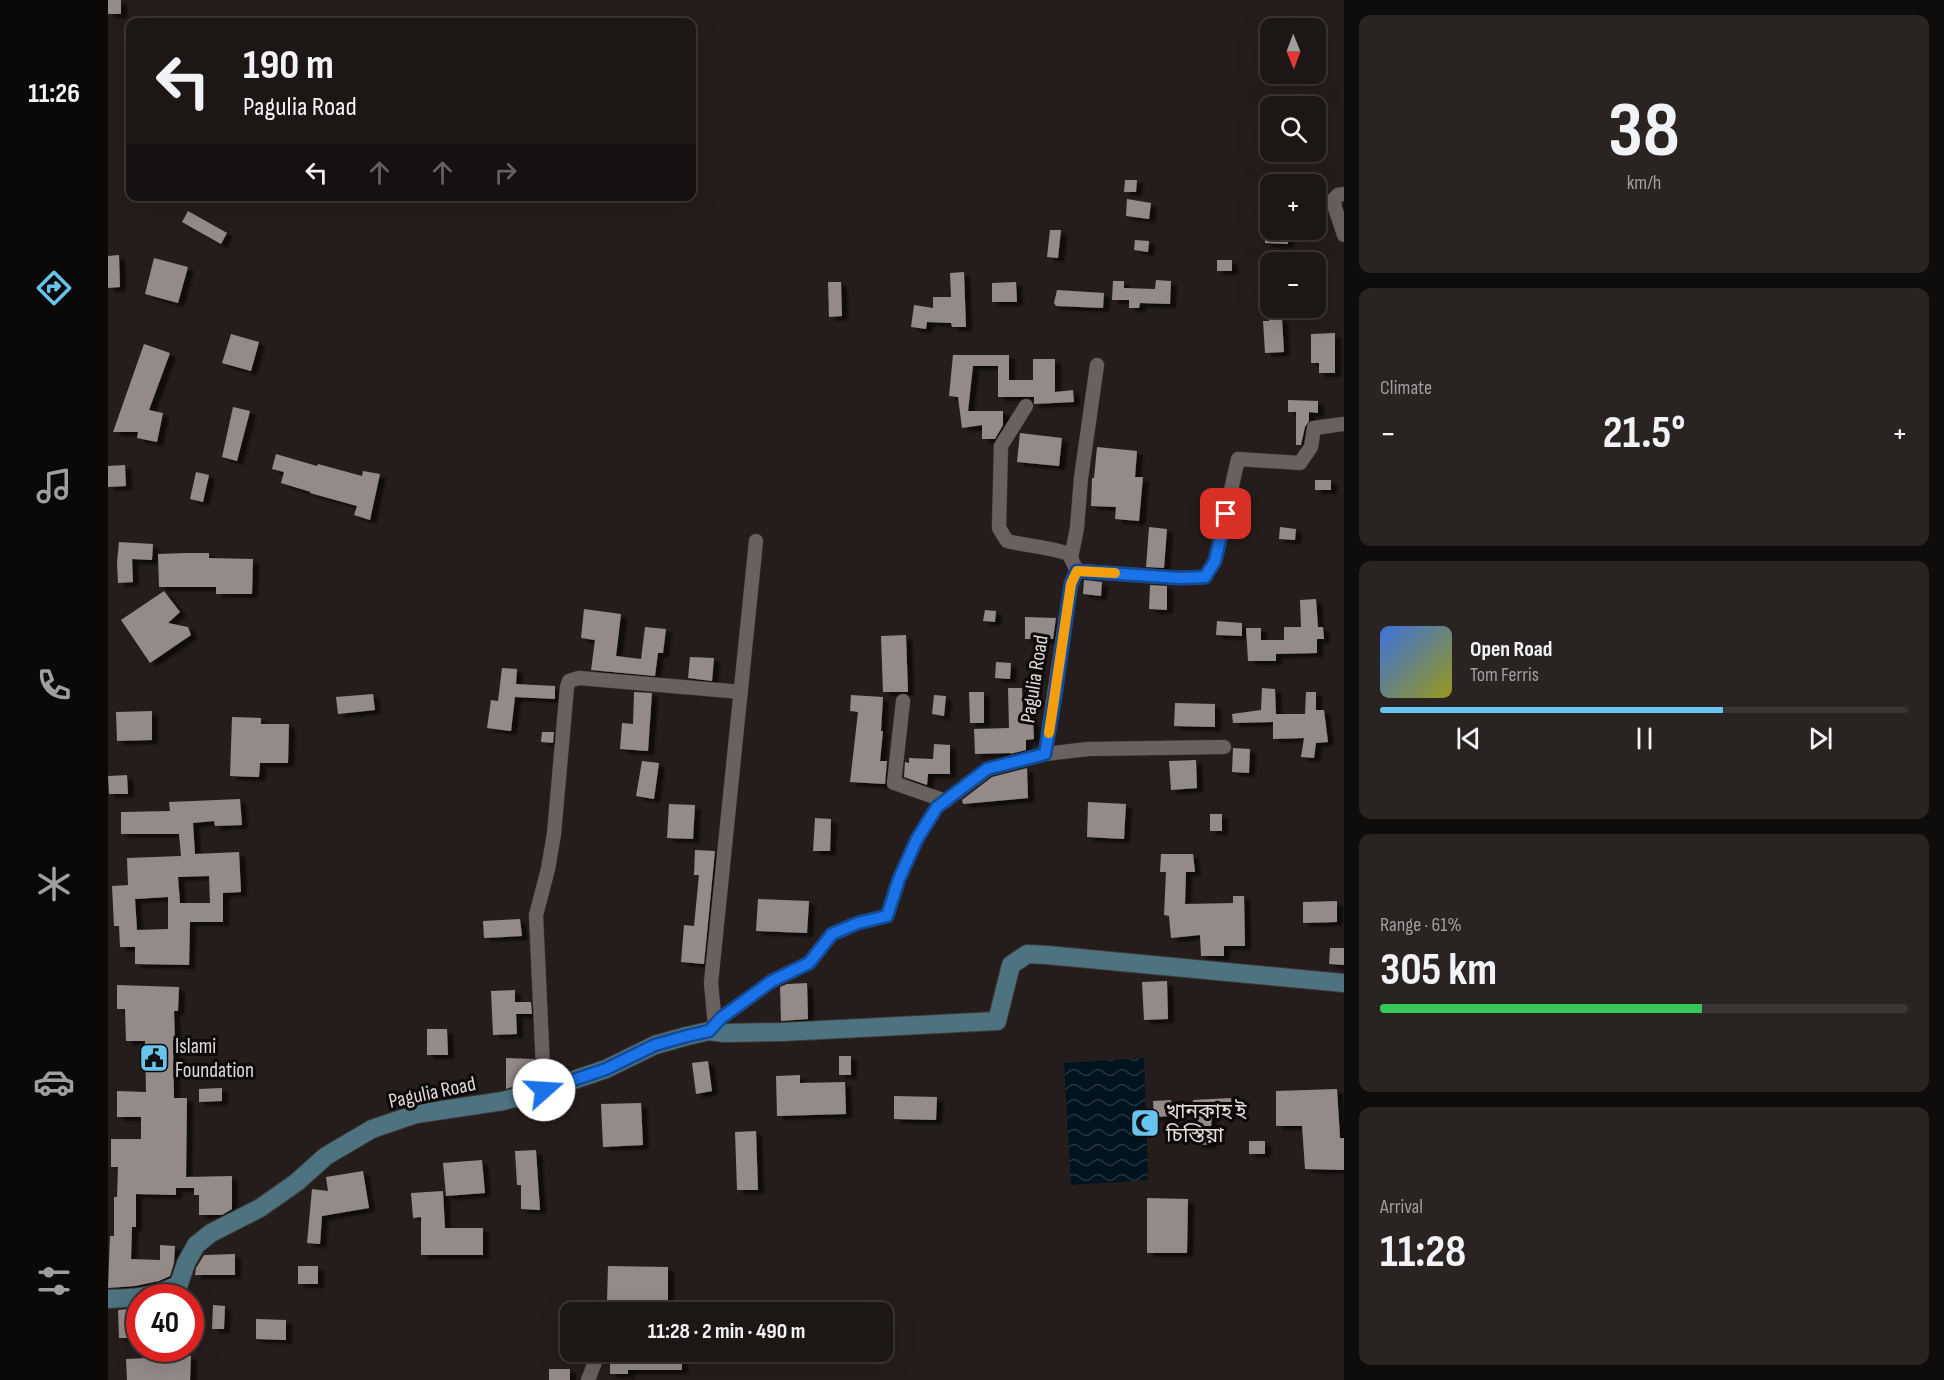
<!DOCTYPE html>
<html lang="en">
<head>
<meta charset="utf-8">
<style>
	body { margin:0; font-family:"Sofia Sans Condensed","Noto Sans Bengali",sans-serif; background:#292322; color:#f1f3f6; height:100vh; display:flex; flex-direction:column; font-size:22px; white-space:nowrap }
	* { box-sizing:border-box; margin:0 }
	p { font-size:20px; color:#a09fa0 }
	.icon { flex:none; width:33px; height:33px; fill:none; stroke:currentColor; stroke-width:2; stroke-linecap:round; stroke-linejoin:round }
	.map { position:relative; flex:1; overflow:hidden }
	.drawer { display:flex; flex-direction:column; gap:15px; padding:15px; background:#0f0c0c; width:600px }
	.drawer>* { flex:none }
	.banner { position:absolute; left:18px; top:18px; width:570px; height:183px; border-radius:12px; box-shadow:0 6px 24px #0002,0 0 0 2px #3a3534; background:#1c1615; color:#f1f3f6; overflow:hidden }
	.needle { width:39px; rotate:179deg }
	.fabs { position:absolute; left:1152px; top:18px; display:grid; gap:12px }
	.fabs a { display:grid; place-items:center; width:66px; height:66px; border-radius:12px; background:#1c1615; box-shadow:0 6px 24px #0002,0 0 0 2px #3a3534; font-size:30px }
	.speed { position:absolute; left:18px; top:1284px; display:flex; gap:12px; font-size:30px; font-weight:700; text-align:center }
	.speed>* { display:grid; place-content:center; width:78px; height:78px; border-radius:50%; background:#1c1615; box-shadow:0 6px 24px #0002,0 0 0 2px #3a3534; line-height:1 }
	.speed .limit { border:9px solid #d22; background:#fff; color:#111 }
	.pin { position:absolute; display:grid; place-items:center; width:51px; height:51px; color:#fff; margin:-26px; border-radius:12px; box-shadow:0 3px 9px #0006 }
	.me { position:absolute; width:66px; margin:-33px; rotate:71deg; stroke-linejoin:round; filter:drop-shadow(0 0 4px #0008) }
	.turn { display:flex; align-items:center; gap:21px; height:126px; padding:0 18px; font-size:27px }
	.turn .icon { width:78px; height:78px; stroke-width:2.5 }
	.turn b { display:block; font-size:42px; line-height:51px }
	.lanes { display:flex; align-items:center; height:57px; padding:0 18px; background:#0003; justify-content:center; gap:30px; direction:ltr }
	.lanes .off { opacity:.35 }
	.big { font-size:45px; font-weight:700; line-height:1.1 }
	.drawer .card { flex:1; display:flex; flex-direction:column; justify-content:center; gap:9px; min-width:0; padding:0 21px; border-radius:12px; background:#292322 }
	.drawer .dial { align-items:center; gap:0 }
	.dial b { font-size:78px; line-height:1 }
	.song { display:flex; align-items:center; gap:18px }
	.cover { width:72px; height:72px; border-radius:9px; background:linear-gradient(135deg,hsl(220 70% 55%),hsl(60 70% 35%)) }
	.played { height:6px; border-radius:3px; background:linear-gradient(90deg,#66c4ef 65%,#3a3534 65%) }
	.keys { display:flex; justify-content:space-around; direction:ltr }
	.heat { display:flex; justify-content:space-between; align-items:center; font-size:33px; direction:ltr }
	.charge { height:9px; border-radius:4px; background:linear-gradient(90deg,#34c759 61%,#3a3534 0) }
	.trip { position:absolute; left:452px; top:1302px; width:333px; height:60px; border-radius:12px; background:#1c1615; box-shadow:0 6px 24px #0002,0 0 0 2px #3a3534; font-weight:700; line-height:60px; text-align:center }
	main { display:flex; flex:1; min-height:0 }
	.dock { display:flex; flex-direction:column; width:108px; justify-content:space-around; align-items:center; background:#0b0908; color:#a09fa0 }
	.dock .icon { width:42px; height:42px }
	.dock .active { color:#66c4ef }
	.dock b { font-size:27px; color:#f1f3f6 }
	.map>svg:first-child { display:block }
	.water { fill:url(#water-waves) }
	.building { fill:#948a88; fill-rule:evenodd; filter:url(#shadow) }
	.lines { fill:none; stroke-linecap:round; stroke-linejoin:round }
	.street-casing { stroke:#403a39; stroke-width:15 }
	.secondary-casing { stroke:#403a39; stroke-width:20 }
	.street { stroke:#6a615f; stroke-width:14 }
	.secondary { stroke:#4d7380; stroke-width:18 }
	.route-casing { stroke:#114b97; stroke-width:15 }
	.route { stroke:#1a73e8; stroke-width:10 }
	.slow { stroke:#f59e0b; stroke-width:10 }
	.labels { text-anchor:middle; stroke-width:6; stroke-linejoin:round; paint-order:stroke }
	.street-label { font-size:21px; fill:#e0dad9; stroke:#0c0808 }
	.poi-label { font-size:21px; fill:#e0dad9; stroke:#0c0808; text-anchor:start }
</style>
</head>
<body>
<main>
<nav class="dock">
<b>11:26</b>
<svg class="icon active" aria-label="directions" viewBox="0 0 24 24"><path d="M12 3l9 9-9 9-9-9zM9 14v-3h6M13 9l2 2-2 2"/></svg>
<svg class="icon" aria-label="music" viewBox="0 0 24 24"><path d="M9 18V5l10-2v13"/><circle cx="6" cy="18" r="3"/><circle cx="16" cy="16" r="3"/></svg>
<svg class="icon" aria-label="phone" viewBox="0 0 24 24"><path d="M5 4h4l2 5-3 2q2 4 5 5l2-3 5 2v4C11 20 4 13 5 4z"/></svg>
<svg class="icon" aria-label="climate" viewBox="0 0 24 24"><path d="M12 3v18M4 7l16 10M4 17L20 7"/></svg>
<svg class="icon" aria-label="car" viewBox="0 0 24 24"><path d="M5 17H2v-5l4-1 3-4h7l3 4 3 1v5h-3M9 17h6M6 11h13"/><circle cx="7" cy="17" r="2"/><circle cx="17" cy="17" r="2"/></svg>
<svg class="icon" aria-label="filters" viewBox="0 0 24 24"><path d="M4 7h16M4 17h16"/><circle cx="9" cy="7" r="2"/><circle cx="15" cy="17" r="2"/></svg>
</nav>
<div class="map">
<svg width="1236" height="1380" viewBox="0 0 1236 1380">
	<defs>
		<pattern id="water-waves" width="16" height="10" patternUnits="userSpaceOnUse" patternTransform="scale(1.5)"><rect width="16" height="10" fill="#00141f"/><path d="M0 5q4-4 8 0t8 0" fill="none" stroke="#25363f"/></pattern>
		<filter id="shadow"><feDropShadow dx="6" dy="4" stdDeviation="1.5" flood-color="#0009"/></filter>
	</defs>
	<rect width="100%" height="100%" fill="#251d1c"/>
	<!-- water -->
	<path class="water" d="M1036,1058L1040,1180L963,1185L956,1063Z"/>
	<!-- building -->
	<g class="building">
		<rect x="0" y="0" width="13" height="14"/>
		<path d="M1017,180H1029L1028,192H1016Z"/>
		<path d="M1019,199L1043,203L1041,219L1018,216Z"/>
		<path d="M80,211L119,233L113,244L74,222Z"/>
		<path d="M942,230H953L950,258L939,257Z"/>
		<path d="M1157,231L1180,232V244L1157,243Z"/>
		<path d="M1027,240L1041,241L1040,252L1026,250Z"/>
		<path d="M11,255L12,287L0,288V256Z"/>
		<path d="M46,258L80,267L70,303L37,294Z"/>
		<rect x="1109" y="260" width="15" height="11"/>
		<path d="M856,272L858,327H844L843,323L819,322L818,329L803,327L806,305L825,308V297H843L842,273Z"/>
		<path d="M1048,280L1063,281L1062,304L1032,303L1031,308H1021V300H1004L1005,281H1016V288L1047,289Z"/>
		<path d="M720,282H733L734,316L721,317Z"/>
		<path d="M908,282L909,302H884V283Z"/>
		<path d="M949,290L996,293L995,308L948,306L946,303Z"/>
		<path d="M1174,318L1176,352L1157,353L1155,321H1161V319Z"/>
		<path d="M1227,333V373H1211V363H1203V334Z"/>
		<path d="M123,334L151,342L143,371L114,363Z"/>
		<path d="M36,344L62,353L41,410L55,413L49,442L29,438L30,432H5Z"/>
		<path d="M845,355H901V380H925V359H947V392L965,390L966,402L926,404V397H890V366H865L860,411H895V425L887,439H874V425L854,428L850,397L841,396Z"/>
		<path d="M1180,400L1210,401V413L1201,412V421L1197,427L1193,445H1188V412H1180Z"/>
		<path d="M125,407L142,411L129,461L114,457Z"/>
		<path d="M912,433L954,438L951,466L909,462Z"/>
		<path d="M989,447L1029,451L1027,477H1035L1031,521L1007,519L1008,507L983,506L984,478H986Z"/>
		<path d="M168,454L209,466L210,464L254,476L255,471L272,474L262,520L246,515L249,506L202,493L203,492L173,483L176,472L164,469Z"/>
		<path d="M17,465L18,486L0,487V466Z"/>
		<path d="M88,472L101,475L95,502L82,499Z"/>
		<rect x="1207" y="480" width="16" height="10"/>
		<path d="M1041,527L1059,529L1056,568L1038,567Z"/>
		<path d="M1172,527L1188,529L1187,540L1171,539Z"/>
		<path d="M11,542L45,544L44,560L24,559L25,582L10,583L9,562Z"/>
		<path d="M78,553H101V558L145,559L144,594H108V587H51L50,554Z"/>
		<path d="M976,580L994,582L993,596L975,594Z"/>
		<path d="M1042,585L1059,586V610L1041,609Z"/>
		<path d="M56,591L72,612L60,623L80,627L83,635L42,663L13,620Z"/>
		<path d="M1208,599L1210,627H1215L1216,639H1209V653L1168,654V661H1140L1138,628H1153V640H1176V627H1193L1192,600Z"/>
		<path d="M476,609L513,614L508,656L533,659L537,627L558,629L555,653H550L547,676L483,670L487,640L473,638Z"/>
		<path d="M877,610L888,611L887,622L875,621Z"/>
		<path d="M917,617L948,618L945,639H917Z"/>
		<path d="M1109,621L1134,623V636L1108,635Z"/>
		<path d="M798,635L800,692H775L773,636Z"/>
		<path d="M582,657L606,658L604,681L580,678Z"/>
		<path d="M888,662L903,663L902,679L887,678Z"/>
		<path d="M394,668L409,669L408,684L447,686V699L407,697L403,731L379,728L383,700L390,701Z"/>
		<path d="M900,688H914L915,722L925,721L926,739L918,740V750L902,754L903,753L867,754L866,729L901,728Z"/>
		<path d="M1154,688L1167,689L1168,714H1197L1198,692H1208V710H1216L1220,742L1208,743L1206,758L1193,757L1196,738L1165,739V722L1125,723L1124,714L1153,710Z"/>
		<path d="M526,692L544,693L540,751L512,749L514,723L525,724Z"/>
		<path d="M861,692H876V723H862Z"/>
		<path d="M265,694L267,710L230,714L228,697Z"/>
		<path d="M743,695L775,697L773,731H775L772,761H779L777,784L742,782L750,712L742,711Z"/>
		<path d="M826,695L838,696L836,716L824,714Z"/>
		<path d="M1067,703L1107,704V727L1066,726Z"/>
		<path d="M44,711V740L9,741L8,712Z"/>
		<path d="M124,717L153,718V724H181L180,763H152L151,777L122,776Z"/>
		<path d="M434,732H446L445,743L433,742Z"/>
		<path d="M826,744L842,745V774H820L819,785L796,777L797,762L801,763V758L825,759Z"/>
		<path d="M1125,748L1142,749L1141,773L1124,772Z"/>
		<path d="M1088,760L1089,788L1063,790L1061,761Z"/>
		<path d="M534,761L551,763L546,799L528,796Z"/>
		<path d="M919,768L920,798L855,804L854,800L884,777Z"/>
		<path d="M19,775L20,794H1L0,776Z"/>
		<path d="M132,799L134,825L107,826L106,821L85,823L87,854L131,852L133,892L115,893V922H82L81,965L27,964V947H12L11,926H6L4,886L20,885L19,858L73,856L71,834H13V812L62,811L61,802ZM101,876L102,903H72L70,877ZM60,897V929L29,930L27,899Z"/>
		<path d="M980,802L1018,804L1016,839L979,837Z"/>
		<path d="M561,804L587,805L585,839L559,838Z"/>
		<rect x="1102" y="814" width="12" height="17"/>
		<path d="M707,818L723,819L722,851H705Z"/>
		<path d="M587,850L607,851L596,964L573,962L576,925L586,926L591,875H586Z"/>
		<path d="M1053,854H1085L1087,872H1078L1077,904L1125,903V896H1136L1137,946H1116V956H1093L1092,935L1063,938L1061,916L1056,915L1058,872H1052Z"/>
		<path d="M650,899L701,901L699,933L648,931Z"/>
		<path d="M1229,901V922L1195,923V902Z"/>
		<path d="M412,919L414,936L376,938L375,921Z"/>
		<path d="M1222,948H1236V965L1221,964Z"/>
		<path d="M1059,981L1060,1019L1036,1020L1034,982Z"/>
		<path d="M699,983L700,1019L673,1021L672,987L679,984Z"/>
		<path d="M9,985L71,987L70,1011H66L67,1040H65L66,1098H79L78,1177L124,1176V1209L114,1215H91V1195H86V1188H68V1195L28,1194V1227H24L23,1259L52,1260V1245L67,1246L66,1263L62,1276L51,1281L27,1286L0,1288L2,1236H6V1197H9L10,1167H3V1139H33V1117H9V1091L38,1092L37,1041H18L17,1009H9Z"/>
		<path d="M407,990V1002H423L424,1014H408L409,1034L385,1035L383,991Z"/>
		<path d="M319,1029H339L340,1055H319Z"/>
		<rect x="731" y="1056" width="12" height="19"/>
		<path d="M398,1058L426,1059L427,1081L413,1083V1084L398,1089Z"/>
		<path d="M600,1061L604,1091L588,1094L584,1063Z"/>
		<path d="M692,1075V1083L737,1082L738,1114L669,1116L668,1076Z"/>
		<path d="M114,1088V1101L91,1102V1089Z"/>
		<path d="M1229,1089L1232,1138H1236V1170L1197,1169L1194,1126H1168V1091Z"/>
		<path d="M786,1096L829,1097L828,1120L786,1119Z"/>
		<path d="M1123,1098L1124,1109L1104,1110L1102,1145L1088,1144L1090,1110L1085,1111V1100Z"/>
		<path d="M1063,1100L1064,1116L1046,1117L1045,1101Z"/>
		<path d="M533,1103L535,1145L495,1147L493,1104Z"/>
		<path d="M648,1131L650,1190H629L627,1132Z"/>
		<rect x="1141" y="1141" width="16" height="13"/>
		<path d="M428,1150L432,1210L413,1209V1185H409L407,1151Z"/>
		<path d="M374,1160L377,1193L338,1196L335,1163Z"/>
		<path d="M255,1171L261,1208L214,1216L212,1244L199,1243L204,1189L220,1191L218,1177Z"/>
		<path d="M335,1191L337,1228H375V1255H313V1217L305,1218L303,1193Z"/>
		<path d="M1039,1198L1080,1199L1079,1253H1039Z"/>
		<path d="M127,1254V1275H87L88,1268L96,1255Z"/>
		<rect x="190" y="1266" width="20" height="18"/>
		<path d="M500,1266L560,1267V1303L499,1302Z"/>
		<path d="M105,1305L117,1306L116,1329H104Z"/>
		<path d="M32,1308V1338H11L10,1310Z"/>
		<path d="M148,1319L178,1320V1340L148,1339Z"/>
		<path d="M534,1352H574V1370H520V1374H502V1355H534Z"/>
		<path d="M83,1356L82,1380H19L18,1359Z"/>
		<rect x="441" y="1369" width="21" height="11"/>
	</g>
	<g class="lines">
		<!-- street casing -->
		<g class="street-casing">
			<g id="street">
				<path d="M1236,194L1230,195L1226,199L1227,208L1236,235"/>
				<path d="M918,406L893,446L891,528L899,541C920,546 941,547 961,554L969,571"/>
				<path d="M963,558L969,528L973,478L989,365"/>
				<path d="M795,701L786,783L838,801"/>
				<path d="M937,754L980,749L1116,747"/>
				<path d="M607,1025L603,983L648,541"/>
				<path d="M601,1031L613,1018L664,981L701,963L724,934L750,923L779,916L791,879L809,839L829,807L880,769L937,754L963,584L969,571L1072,578L1097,577L1107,561L1130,459L1192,463L1203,447L1206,428L1236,424"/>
				<path d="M436,1090L428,915L440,869L446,834L459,687L461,681L471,678L633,692"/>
				<path d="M480,1380L489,1357"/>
			</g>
		</g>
		<!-- secondary casing -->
		<g class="secondary-casing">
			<path id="secondary" d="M0,1299C26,1298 49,1297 71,1284L78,1263L88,1245L103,1233L152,1208L189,1182L218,1156L264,1129L308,1114L395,1101L436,1090L498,1069L547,1045L579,1036L601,1031L616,1033L674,1032L889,1021L903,965L919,954L939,955L1236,983"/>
		</g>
		<!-- street -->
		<use href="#street" class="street"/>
		<!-- secondary -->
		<use href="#secondary" class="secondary"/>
	</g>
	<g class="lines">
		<!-- route casing -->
		<g class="route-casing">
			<path id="route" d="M436,1090L498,1069L547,1045L579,1036L601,1031L613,1018L664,981L701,963L724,934L750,923L779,916L791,879L809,839L829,807L879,769L937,754L947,697L963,584L969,571L1072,578L1097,577L1107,561L1118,514"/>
		</g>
		<!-- route -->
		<use href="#route" class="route"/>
		<!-- slow -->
		<path class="slow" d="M941,733L963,584L969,571L1007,573"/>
	</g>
	<!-- icons -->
	<defs>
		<g id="civic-square" transform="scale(1.5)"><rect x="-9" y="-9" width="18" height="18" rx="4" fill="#66c4ef" stroke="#0c0808"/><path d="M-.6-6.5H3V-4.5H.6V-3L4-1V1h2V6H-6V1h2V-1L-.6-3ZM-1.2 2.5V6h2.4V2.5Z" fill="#111"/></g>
		<g id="mosque-square" transform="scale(1.5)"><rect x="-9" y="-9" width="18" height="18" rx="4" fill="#66c4ef" stroke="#0c0808"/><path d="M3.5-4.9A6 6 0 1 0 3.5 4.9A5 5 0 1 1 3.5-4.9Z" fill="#111"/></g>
	</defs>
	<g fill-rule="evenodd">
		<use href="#civic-square" x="46" y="1058"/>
		<use href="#mosque-square" x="1037" y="1123"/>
	</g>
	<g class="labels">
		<!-- street labels -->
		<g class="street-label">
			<text transform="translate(926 679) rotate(-81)" y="7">Pagulia Road</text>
			<text transform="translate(324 1092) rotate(-12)" y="7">Pagulia Road</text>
		</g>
		<!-- poi labels -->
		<g class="poi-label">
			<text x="67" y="1053">Islami<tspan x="67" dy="24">Foundation</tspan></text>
			<text x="1058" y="1118">খানকাহ ই<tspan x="1058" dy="24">চিস্তিয়া</tspan></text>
		</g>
	</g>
</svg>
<div class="fabs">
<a><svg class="needle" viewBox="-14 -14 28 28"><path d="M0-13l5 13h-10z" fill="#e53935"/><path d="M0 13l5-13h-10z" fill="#a09fa0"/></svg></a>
<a><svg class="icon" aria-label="search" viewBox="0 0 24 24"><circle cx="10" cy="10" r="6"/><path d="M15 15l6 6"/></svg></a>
<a>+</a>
<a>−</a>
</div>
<div class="speed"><div class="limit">40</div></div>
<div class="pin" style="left:1118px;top:514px;background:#d93025"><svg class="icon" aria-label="arrive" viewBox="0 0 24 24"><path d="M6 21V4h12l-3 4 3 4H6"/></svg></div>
<svg class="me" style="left:436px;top:1090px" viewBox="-20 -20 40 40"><circle r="19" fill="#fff"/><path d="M0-13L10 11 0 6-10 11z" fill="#1a73e8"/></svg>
<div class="trip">11:28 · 2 min · 490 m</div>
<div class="banner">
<div class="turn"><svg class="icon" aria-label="left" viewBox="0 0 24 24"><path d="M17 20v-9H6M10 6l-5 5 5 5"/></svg><div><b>190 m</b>Pagulia Road</div></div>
<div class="lanes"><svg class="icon" aria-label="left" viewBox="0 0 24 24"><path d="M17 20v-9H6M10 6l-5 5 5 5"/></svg><svg class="icon off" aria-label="ahead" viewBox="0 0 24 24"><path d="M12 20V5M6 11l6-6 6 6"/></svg><svg class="icon off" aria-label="ahead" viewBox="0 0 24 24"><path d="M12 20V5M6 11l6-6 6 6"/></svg><svg class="icon off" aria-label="right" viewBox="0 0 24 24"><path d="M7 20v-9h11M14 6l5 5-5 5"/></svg></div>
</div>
</div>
<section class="drawer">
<div class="card dial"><b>38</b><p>km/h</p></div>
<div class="card"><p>Climate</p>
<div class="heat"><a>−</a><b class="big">21.5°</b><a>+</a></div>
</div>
<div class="card">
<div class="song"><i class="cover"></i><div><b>Open Road</b><p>Tom Ferris</p></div></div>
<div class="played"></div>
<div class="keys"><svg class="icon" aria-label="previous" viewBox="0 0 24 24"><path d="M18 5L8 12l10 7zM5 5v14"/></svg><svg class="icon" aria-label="pause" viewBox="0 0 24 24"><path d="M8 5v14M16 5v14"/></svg><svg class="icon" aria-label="next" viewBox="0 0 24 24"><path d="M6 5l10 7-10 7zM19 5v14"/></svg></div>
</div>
<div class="card"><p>Range · 61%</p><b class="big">305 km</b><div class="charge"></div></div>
<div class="card"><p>Arrival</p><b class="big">11:28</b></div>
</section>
</main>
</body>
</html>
